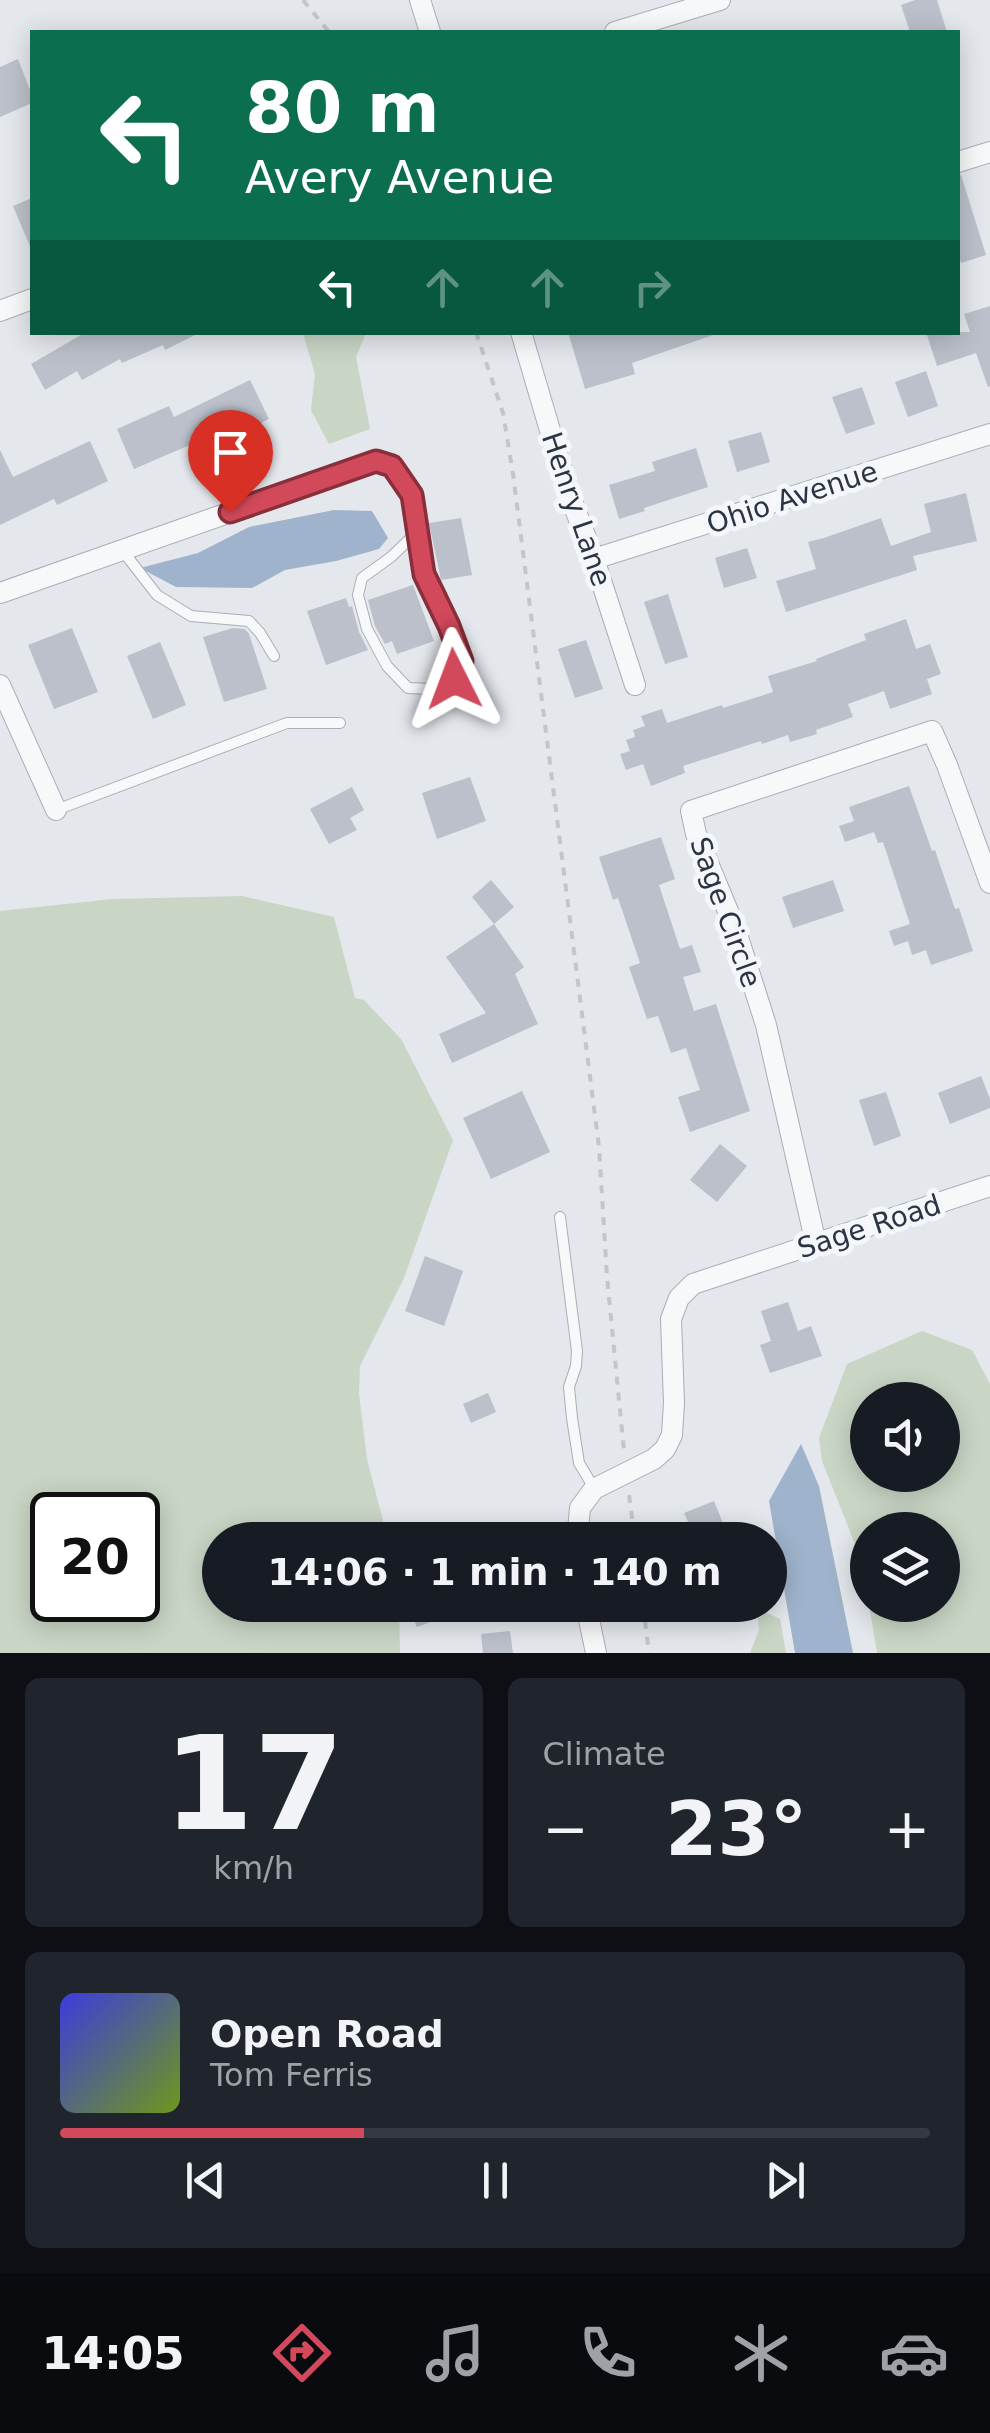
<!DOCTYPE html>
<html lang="en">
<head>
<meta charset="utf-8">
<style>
	body { margin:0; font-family:"DejaVu Sans",sans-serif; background:#20242c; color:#f1f3f6; height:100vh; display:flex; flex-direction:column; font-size:38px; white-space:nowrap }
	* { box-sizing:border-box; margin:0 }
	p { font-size:32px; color:#9ea1a6 }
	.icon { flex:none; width:55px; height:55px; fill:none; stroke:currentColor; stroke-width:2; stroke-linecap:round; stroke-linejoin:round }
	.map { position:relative; height:1653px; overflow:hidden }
	.panel { display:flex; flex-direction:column; gap:25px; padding:25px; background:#0d0f14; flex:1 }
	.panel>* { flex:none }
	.hud { position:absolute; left:30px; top:30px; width:930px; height:305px; border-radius:0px; box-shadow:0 5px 25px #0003; background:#0b6e4f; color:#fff; overflow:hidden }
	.controls { position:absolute; left:850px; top:1382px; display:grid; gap:20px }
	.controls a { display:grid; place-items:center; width:110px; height:110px; border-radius:50%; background:#171b24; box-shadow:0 5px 25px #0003; font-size:50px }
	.speed { position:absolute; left:30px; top:1492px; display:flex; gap:20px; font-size:50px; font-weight:700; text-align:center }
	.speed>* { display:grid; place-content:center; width:130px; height:130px; border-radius:50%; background:#171b24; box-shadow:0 5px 25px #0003; line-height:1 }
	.speed .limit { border:5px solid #111; border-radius:15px; background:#fff; color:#111 }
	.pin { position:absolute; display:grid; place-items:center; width:85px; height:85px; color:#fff; margin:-102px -42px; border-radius:50% 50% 50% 0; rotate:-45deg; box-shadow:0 0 10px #0007 }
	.pin .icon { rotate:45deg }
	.me { position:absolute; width:110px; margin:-55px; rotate:357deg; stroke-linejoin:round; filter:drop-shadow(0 0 8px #0008) }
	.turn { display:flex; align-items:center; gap:35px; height:210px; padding:0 50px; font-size:45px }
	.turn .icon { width:130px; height:130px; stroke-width:2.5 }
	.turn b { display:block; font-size:70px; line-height:85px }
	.lanes { display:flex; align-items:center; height:95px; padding:0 50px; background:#0003; justify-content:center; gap:50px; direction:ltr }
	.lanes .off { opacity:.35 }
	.big { font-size:75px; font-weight:700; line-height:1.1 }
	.panel .card { flex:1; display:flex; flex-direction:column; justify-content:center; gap:15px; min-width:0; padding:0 35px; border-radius:15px; background:#20242c }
	.panel .dial { align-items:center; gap:0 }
	.dial b { font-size:130px; line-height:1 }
	.song { display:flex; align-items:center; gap:30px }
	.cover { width:120px; height:120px; border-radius:15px; background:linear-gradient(135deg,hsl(240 70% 55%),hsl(80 70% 35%)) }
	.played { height:10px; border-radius:5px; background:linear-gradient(90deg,#d1495b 35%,#363941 35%) }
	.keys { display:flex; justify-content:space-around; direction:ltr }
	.heat { display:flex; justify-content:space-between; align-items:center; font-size:55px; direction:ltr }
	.panel .tiles { flex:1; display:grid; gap:25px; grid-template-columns:1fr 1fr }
	.card:last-child { grid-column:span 2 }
	.trip { position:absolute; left:202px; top:1522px; width:585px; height:100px; border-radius:50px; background:#171b24; box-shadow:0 5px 25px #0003; font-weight:700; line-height:100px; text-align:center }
	.tab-bar { display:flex; height:160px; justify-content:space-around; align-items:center; background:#090b0e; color:#9ea1a6 }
	.tab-bar .icon { width:70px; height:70px }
	.tab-bar .on { color:#d1495b }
	.tab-bar b { font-size:45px; color:#f1f3f6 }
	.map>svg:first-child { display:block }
	.green { fill:#c9d6c5; fill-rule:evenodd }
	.water { fill:#9fb4cc }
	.building { fill:#bbc0ca }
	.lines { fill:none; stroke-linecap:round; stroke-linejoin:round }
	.lane-casing { stroke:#a9aeb7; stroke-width:12 }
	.street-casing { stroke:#a9aeb7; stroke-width:22 }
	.path { stroke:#c2c5cb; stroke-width:4; stroke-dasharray:8 8; stroke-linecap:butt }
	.lane { stroke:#f7f8fa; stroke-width:10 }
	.street { stroke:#f7f8fa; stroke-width:20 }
	.route-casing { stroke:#882f3b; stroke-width:25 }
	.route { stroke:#d1495b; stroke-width:18 }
	.labels { text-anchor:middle; stroke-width:10; stroke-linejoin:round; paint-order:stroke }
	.street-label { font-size:28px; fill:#2b3445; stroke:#f4f6f9 }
</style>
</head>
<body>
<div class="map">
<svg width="990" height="1653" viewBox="0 0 990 1653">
	<rect width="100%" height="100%" fill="#e4e7ec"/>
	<!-- green -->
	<g class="green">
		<path d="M303,333H366L356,357L370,429L329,444L311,410L315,374Z"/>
		<path d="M242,896L334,917L355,998L364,1000L401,1039L453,1140L404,1278L360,1366L359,1394L367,1459L388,1540H220V1605H399L400,1653H0V911L113,899ZM52,1515H138V1600H52Z"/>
		<path d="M922,1331L972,1350L990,1384V1653H877L869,1605H942V1530H868L867,1599L859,1554L822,1461L819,1438L847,1364ZM942,1400V1475H868V1400Z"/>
		<path d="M757,1608L780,1619L786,1653H750L759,1630Z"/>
	</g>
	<!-- water -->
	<g class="water">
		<path d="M334,510L372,511L388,538L379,549L336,561L285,570L252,588L176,587L140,568L198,553L249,527Z"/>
		<path d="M801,1444L819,1486L853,1653H795L769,1501Z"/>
	</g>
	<!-- building -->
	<g class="building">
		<path d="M915,0H937L947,32H910L901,5Z"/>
		<path d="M18,59L32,95V103L0,117V67Z"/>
		<path d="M961,175L986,255L961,263L958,253V176Z"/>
		<path d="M32,198V251L13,206Z"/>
		<path d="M990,306V386L988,387L976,353L937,366L926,332H970L964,314Z"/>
		<path d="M86,332H201L165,350L163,345L122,363L120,359L82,380L77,371L45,390L31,364Z"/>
		<path d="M568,332H713V335L632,363L635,374L585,389Z"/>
		<path d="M926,371L938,406L908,417L895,382Z"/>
		<path d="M250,380L269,419L217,444L213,435L134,469L117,429L169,406L174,417Z"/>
		<path d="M862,387L875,424L846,434L832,397Z"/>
		<path d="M761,432L770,462L737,472L728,441Z"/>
		<path d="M90,441L108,481L57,505L54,499L0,525V450L13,477Z"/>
		<path d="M696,448L708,487L644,508L645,511L619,519L609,485L655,471L652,462Z"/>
		<path d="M966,493L977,541L913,556L917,570L786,612L776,581L816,569L808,542L824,538L881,518L891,546L931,532L924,504Z"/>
		<path d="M461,518L472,575L441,580L429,523Z"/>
		<path d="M747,548L757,578L724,588L715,558Z"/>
		<path d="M413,585L434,641L397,654L392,641L385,644L375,626L368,600Z"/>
		<path d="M668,594L688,657L665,664L644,602Z"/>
		<path d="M346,598L349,607L352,606L359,632L368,650L326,665L307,611Z"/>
		<path d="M906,619L916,649L930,644L941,674L927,679L932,694L890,709L884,691L848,704L853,717L816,730L817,734L790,742L788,735L762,744L761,741L683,766L685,773L651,786L643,764L626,770L620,754L630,751L626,740L635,737L633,730L645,726L641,716L662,709L667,723L722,705L723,708L773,692L768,676L817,661L816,659L866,640L864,634Z"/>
		<path d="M72,628L98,692L54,709L28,645Z"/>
		<path d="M233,628L245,629L249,634L267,689L224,702L203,637Z"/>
		<path d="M586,640L603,689L575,698L558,649Z"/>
		<path d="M160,642L186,705L153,719L127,656Z"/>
		<path d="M470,777L486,821L437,839L422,793Z"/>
		<path d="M909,786L932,851L935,850L955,909L959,908L973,951L931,965L926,950L912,955L908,941L894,946L889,931L910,924L883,842L878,843L874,832L845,842L839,826L854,821L849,807Z"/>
		<path d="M352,787L364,810L350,818L357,830L329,844L310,809Z"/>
		<path d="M661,837L675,879L659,885L680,949L692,945L701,972L683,977L694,1011L716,1004L750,1111L690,1132L678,1097L700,1090L686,1048L671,1053L658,1016L647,1019L629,967L640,963L618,898L613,900L599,857Z"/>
		<path d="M491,880L514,907L494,924L472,897Z"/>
		<path d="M833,880L844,911L793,928L782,897Z"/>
		<path d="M494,924L524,967L515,974L538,1024L452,1063L439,1034L486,1013L446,957Z"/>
		<path d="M981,1076L990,1099V1108L950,1124L938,1093Z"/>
		<path d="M522,1091L550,1152L491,1179L463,1118Z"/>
		<path d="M886,1092L901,1136L874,1146L859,1100Z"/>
		<path d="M720,1144L747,1166L717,1202L690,1180Z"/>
		<path d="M425,1256L463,1271L444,1326L405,1311Z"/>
		<path d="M788,1302L798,1331L811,1326L822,1356L770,1373L760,1345L771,1341L761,1311Z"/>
		<path d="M488,1393L496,1412L471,1423L463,1404Z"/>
		<path d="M714,1501L730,1540H656L690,1526L684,1513Z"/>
		<path d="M408,1605H471L472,1606L417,1627Z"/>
		<path d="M510,1631L513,1653H483L481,1634Z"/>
	</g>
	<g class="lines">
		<!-- lane casing -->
		<g class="lane-casing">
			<g id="lane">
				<path d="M413,495L424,574L449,626L462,661L454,679L431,689L408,688L387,666L367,629L358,595L362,578L391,557L417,532"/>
				<path d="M122,550L157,595L191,616L249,621L260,633L274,656"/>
				<path d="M56,810L287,723H340"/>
				<path d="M560,1217L577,1351L576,1366L569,1387L572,1418L579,1463L594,1488"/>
			</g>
		</g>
		<!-- street casing -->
		<g class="street-casing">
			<g id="street">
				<path d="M420,0L430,32"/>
				<path d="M615,32L720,0"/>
				<path d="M958,162L990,152"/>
				<path d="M0,311L32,299"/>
				<path d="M521,332L567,488L594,559L635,685"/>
				<path d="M594,559L990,434"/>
				<path d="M0,593L376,461L392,466L413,495"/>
				<path d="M0,685L56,810"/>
				<path d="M816,1244L766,1025L735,928L696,834L691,811L932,731L947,765L990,883"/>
				<path d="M577,1540L580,1508L594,1489L654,1459L665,1449L672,1435L674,1403L671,1319L679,1298L693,1284L990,1186"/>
				<path d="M586,1605L596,1653"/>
			</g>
		</g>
		<!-- path -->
		<g class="path">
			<path d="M303,0L329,32"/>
			<path d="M476,332L503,413L513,474L599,1147L607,1277L624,1451"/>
			<path d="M629,1495L635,1540"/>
			<path d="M643,1605L649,1653"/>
		</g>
		<!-- lane -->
		<use href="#lane" class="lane"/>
		<!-- street -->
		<use href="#street" class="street"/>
	</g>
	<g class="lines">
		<!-- route casing -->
		<g class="route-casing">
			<path id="route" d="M230,512L376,461L392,466L412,495L424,574L449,626L462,661L454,679"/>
		</g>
		<!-- route -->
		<use href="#route" class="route"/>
	</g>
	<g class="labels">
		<!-- street labels -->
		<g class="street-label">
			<text transform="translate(792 497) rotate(-18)" y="10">Ohio Avenue</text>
			<text transform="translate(577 509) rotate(71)" y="10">Henry Lane</text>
			<text transform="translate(726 912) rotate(70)" y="10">Sage Circle</text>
			<text transform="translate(869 1226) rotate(-18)" y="10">Sage Road</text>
		</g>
	</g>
</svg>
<div class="controls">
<a><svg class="icon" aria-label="sound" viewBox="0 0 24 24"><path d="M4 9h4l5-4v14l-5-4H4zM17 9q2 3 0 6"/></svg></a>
<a><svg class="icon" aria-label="layers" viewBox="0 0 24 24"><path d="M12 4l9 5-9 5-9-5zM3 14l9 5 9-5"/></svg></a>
</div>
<div class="speed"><div class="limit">20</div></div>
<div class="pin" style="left:230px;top:512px;background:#d93025"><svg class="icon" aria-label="arrive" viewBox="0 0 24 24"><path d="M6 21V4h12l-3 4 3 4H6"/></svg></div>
<svg class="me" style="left:454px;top:679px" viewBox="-20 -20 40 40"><path d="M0-17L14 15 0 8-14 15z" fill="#d1495b" stroke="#fff" stroke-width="4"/></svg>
<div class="trip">14:06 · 1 min · 140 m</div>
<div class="hud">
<div class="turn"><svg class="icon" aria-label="left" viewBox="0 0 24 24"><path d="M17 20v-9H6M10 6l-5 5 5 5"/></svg><div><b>80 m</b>Avery Avenue</div></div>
<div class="lanes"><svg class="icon" aria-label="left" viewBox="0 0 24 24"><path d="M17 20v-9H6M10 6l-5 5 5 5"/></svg><svg class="icon off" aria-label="ahead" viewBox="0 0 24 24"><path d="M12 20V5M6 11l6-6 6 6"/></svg><svg class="icon off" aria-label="ahead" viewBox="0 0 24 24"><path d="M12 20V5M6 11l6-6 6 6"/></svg><svg class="icon off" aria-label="right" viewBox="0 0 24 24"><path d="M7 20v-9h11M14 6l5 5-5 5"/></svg></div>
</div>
</div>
<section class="panel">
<div class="tiles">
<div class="card dial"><b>17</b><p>km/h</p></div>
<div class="card"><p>Climate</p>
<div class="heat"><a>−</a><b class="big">23°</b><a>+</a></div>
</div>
<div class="card">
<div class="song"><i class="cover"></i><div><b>Open Road</b><p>Tom Ferris</p></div></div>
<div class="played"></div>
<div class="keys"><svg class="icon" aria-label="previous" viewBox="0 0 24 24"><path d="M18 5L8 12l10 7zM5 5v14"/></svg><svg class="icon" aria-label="pause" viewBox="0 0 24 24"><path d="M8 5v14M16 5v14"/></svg><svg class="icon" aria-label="next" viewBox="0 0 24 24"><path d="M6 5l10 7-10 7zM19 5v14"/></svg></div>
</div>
</div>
</section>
<nav class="tab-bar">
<b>14:05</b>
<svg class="icon on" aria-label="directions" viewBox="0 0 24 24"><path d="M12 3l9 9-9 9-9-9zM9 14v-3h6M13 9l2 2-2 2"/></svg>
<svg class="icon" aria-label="music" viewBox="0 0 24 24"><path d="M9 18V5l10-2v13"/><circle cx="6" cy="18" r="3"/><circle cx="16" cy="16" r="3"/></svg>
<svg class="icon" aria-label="phone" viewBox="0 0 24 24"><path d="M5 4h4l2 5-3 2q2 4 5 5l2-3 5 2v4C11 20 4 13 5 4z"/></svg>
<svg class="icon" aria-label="climate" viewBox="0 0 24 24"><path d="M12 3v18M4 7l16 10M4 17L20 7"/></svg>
<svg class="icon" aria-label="car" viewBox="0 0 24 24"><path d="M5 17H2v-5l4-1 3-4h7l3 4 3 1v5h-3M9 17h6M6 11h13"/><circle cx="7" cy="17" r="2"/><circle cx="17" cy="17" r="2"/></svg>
</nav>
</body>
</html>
